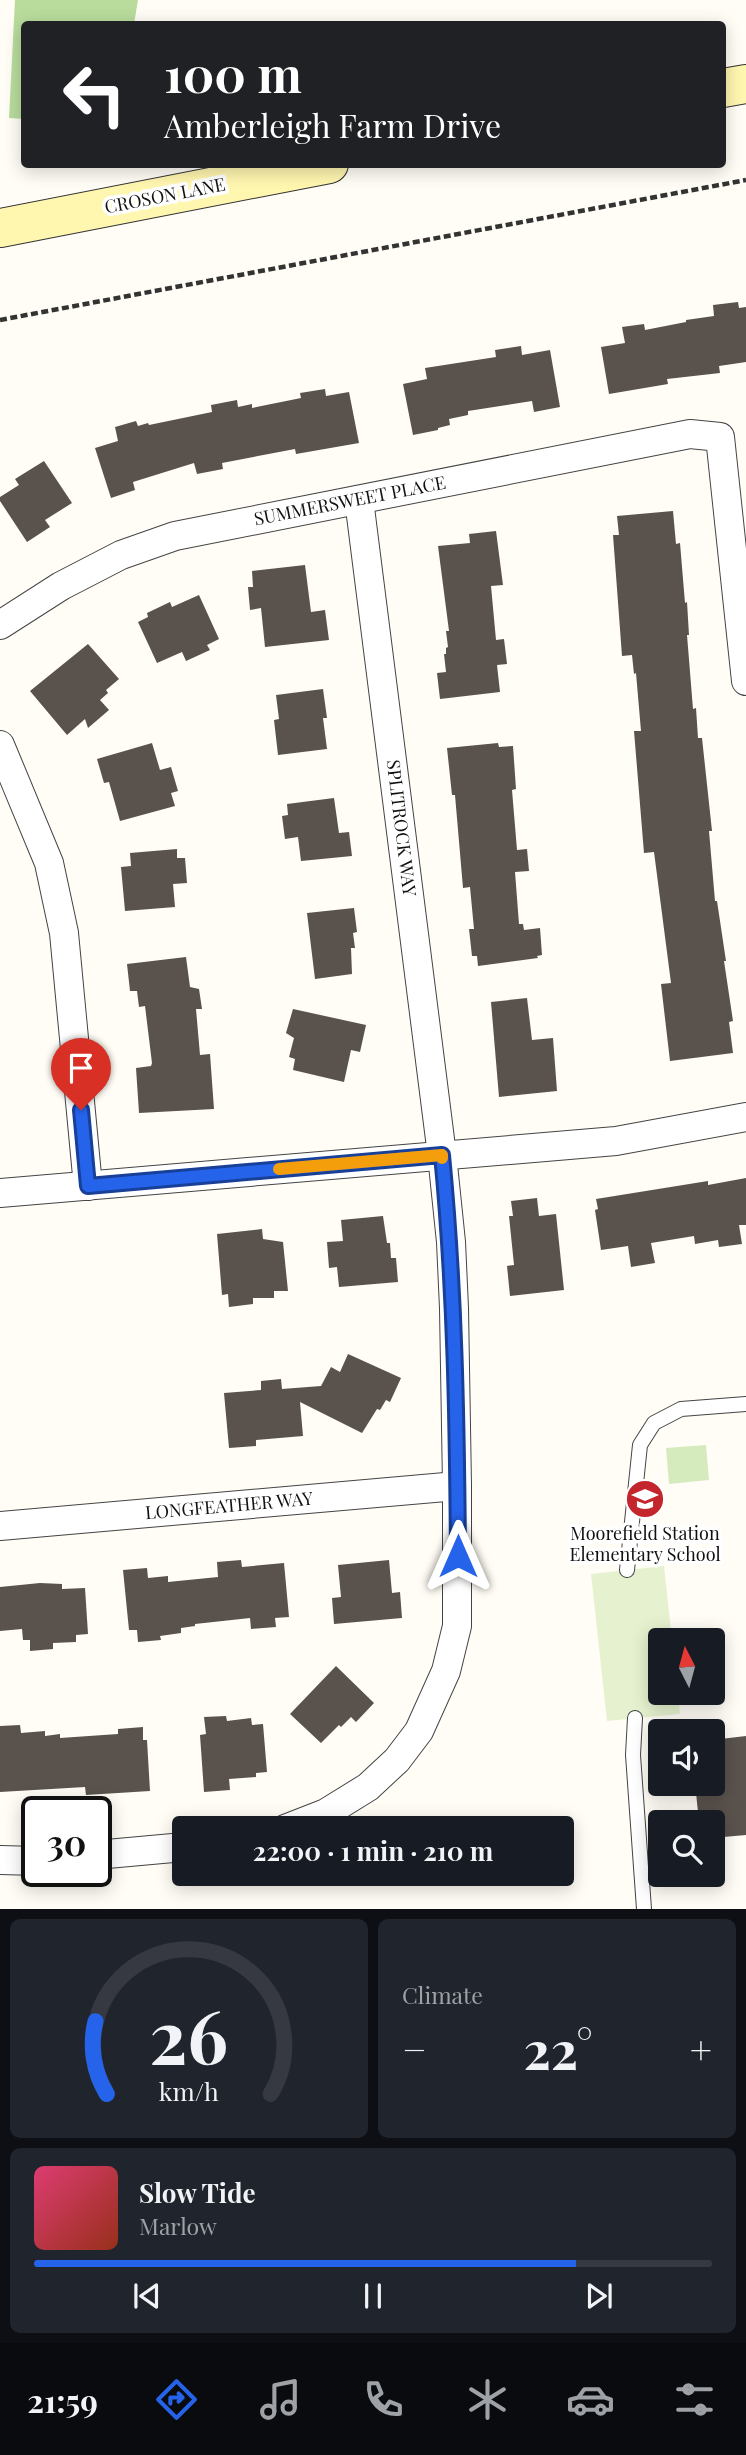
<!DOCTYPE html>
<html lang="en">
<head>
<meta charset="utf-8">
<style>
	body { margin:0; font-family:"Playfair Display",serif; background:#20242c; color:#f1f3f6; height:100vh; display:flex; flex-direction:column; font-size:26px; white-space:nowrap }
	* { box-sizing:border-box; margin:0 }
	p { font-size:23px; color:#9ea1a6 }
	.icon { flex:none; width:38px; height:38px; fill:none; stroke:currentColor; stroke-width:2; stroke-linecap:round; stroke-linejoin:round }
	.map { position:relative; height:1909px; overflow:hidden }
	.sheet { display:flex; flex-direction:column; gap:10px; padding:10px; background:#0d0f14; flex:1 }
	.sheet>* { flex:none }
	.top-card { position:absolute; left:21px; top:21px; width:705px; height:147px; border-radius:7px; box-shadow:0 4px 18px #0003; background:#202124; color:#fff; overflow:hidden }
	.needle { width:46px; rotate:354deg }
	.fabs { position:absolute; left:648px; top:1628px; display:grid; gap:14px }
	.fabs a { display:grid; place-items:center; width:77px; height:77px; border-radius:7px; background:#171b24; box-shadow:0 4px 18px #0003; font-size:35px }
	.speed { position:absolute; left:21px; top:1796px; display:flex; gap:14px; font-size:35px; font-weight:700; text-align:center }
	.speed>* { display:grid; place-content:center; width:91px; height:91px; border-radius:50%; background:#171b24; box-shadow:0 4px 18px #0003; line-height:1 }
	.speed .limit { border:4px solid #111; border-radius:10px; background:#fff; color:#111 }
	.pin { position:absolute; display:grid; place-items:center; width:60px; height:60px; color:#fff; margin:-72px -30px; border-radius:50% 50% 50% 0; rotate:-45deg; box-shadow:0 0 7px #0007 }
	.pin .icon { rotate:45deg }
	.me { position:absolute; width:77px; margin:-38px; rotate:0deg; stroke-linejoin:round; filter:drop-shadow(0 0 5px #0008) }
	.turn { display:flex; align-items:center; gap:24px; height:147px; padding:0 28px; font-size:32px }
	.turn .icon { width:91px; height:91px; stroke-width:2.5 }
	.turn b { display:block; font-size:49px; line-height:60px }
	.big { font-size:52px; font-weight:700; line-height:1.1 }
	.sheet .card { flex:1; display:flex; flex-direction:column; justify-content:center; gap:10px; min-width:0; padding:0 24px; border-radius:10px; background:#20242c }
	.sheet .dial { align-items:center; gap:0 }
	.dial svg { height:182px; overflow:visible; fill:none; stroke:#363941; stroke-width:7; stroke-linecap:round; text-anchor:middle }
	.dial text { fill:#f1f3f6; stroke:none }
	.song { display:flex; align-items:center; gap:21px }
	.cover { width:84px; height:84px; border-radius:10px; background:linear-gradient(135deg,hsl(340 70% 55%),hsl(10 70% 35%)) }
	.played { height:7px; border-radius:4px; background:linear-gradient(90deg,#2563eb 80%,#363941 80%) }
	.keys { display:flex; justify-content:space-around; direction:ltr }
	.heat { display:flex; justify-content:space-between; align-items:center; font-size:38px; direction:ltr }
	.sheet .tiles { flex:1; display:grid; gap:10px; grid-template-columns:1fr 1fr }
	.card:last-child { grid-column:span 2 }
	.trip { position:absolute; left:172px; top:1816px; width:402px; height:70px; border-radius:7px; background:#171b24; box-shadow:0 4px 18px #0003; font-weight:700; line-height:70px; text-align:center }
	.tab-bar { display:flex; height:112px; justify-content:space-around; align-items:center; background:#090b0e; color:#9ea1a6 }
	.tab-bar .icon { width:49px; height:49px }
	.tab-bar .on { color:#2563eb }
	.tab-bar b { font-size:32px; color:#f1f3f6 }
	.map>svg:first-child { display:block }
	.green { fill:#d5ebbd }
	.forest { fill:#b9dc9c }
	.pitch { fill:#e6f2cf }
	.building { fill:#5a524d }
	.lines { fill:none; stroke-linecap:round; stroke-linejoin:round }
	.service-casing { stroke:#444; stroke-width:16 }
	.minor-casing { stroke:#444; stroke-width:30 }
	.secondary-casing { stroke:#333; stroke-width:40 }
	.path { stroke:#333; stroke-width:4.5; stroke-dasharray:7 3.5; stroke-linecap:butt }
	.service { stroke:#fff; stroke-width:14 }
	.minor { stroke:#fff; stroke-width:28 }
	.secondary { stroke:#fff6b0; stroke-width:38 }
	.route-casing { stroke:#184099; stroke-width:18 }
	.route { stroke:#2563eb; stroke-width:12 }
	.slow { stroke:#f59e0b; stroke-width:12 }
	.labels { text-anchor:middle; stroke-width:7; stroke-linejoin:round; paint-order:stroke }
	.street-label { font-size:18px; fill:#111; stroke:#fff }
	.poi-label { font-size:18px; fill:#111; stroke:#fff }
</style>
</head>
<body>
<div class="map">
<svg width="746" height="1909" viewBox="0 0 746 1909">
	<rect width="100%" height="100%" fill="#fffdf5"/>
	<!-- green -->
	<path class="green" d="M706,1445L709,1480L669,1484L666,1448Z"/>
	<!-- forest -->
	<path class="forest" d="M15,0H138L134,24H24V119L9,118Z"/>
	<!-- pitch -->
	<path class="pitch" d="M664,1566L672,1640H660V1692H678L680,1714L607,1721L591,1574Z"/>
	<!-- building -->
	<g class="building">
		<path d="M738,302L739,308L746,307V362L719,366L720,373L667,379L668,384L609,394L601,347L625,343L622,327L644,324L645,330L686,322V320L714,316L713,305Z"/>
		<path d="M521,346L522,355L550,350L560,407L534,412L532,401L468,411V415L449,419L450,425L438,428V430L413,435L403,384L427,379L425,368L496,357L495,350Z"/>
		<path d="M325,389L326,396L349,392L359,443L296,454L295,449L222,463L223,469L197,474L194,463L133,482L135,490L111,498L95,448L118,441L115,427L136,421L138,426L148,423L149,425L212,412L211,405L237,400L238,407L252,404V408L301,398L300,393Z"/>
		<path d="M44,461L72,503L45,520L50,527L27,542L0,501V497L19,485L15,479Z"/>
		<path d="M673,511L676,544L680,543L685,603L687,602L689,635H687L693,709L696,708L698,738H702L712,831H709L715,901H717L726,961H724L733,1021L729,1022L733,1053L670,1061L661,984L671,983L654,852L644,853L634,731H641L636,673L634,674L632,655L622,656L613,535H619L617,516Z"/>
		<path d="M496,531L503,585L491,586L496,640L504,639L507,664L497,665L500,692L440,699L437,673L446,672L444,654H446V648L448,647L446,631H449L438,546L470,543L469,534Z"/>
		<path d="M305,565L311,612L325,610L329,640L265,647L261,608L250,610L248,587H253L252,571Z"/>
		<path d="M199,595L219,639L207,645L210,650L186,661L182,652L157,663L138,622L148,617L147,613L170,602L172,607Z"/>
		<path d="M88,644L119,679L106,690L108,693L100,700L109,710L88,728L85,719L67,735L30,691Z"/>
		<path d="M323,689L327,718H323L327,749L278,755L274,720L279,719L276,695Z"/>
		<path d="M152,743L160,770L171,767L178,791L171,793L175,806L120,821L109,782L104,783L97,759Z"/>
		<path d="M498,743L499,747L513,746L516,789L512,790L517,850L527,849L529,871L515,872L519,924H523L524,930L540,928L542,955L537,956L538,958L478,966L477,956H472L469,929H474L470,887L463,888L455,795H452L447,748Z"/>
		<path d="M334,798L339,833L349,832L352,856L301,861L298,837L285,839L282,816L288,815L287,804Z"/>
		<path d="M177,849V858H185L187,883L173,884L175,907L125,911L121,867L131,866L130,853Z"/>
		<path d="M354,908L357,932L353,933L355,948H351L352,974L315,979L307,913Z"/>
		<path d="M186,957L190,987L199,989L202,1009H196L200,1055L210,1054L214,1109L139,1113L136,1068L151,1066L152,1063L145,1006L139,1007L137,991H130L127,964Z"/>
		<path d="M527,998L532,1040L553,1038L557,1091L499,1097L491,1002Z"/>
		<path d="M293,1009L366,1025L360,1052L351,1050L344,1082L293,1070L295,1059L289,1057L294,1038L286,1033Z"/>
		<path d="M746,1178V1225H739L742,1244L719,1247L718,1240L695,1244L694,1236L651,1243L655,1263L631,1267L628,1246L601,1250L595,1210L598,1209L596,1199L708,1181V1185Z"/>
		<path d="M537,1198L539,1216L556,1214L564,1290L510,1296L507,1266L514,1265L509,1216H513L511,1201Z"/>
		<path d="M383,1216L387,1243H390L391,1258H396L398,1282L339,1287L337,1267L329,1268L327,1242L343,1241L341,1220Z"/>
		<path d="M262,1229L263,1239L283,1242L288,1291H274V1298H253V1304L229,1307L228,1294L222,1295L217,1234Z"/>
		<path d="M348,1354L401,1378L390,1402L386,1400L380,1410L377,1409L362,1433L300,1402L303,1436L256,1440V1446L229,1448L224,1393L261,1390V1381L281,1379L282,1389L321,1386L331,1367L340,1372Z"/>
		<path d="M241,1560L242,1567L284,1563L289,1617L275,1618L276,1627L251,1629L250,1618L195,1624V1626L181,1628V1633L160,1636L161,1640L138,1642L137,1630H129L123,1570L147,1568L148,1578L168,1576V1582L218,1577L217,1562Z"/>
		<path d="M389,1560L392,1593L400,1592L402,1618L334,1624L332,1598L341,1597L338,1565Z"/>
		<path d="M40,1583L62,1584V1589L85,1588L88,1634L76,1635V1642L53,1643V1649L30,1651V1640H23L22,1629L0,1631V1587Z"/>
		<path d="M336,1666L374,1703L356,1722L351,1717L341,1727L339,1725L321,1743L290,1714Z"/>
		<path d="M226,1716L227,1721L251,1718L252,1725L263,1724L267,1772L256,1773V1777L229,1779L230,1790L204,1792L200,1735L206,1734L204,1717Z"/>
		<path d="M20,1725L21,1733L45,1731V1736L60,1734V1738L118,1734V1729L143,1727V1740H147L150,1791L86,1795L85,1787L0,1792V1726Z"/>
		<path d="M746,1736V1835L712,1838V1822H699L695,1783H712V1740Z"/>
	</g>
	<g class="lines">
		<!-- service casing -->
		<g class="service-casing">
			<g id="service">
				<path d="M627,1570L640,1445L654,1423L681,1409L746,1404"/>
				<path d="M635,1718L633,1755L644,1909"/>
			</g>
		</g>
		<!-- minor casing -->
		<g class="minor-casing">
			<g id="minor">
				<path d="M0,625L61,586L121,555L175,536L690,434L720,437L746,681"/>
				<path d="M0,745L49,863L64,933L88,1186"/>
				<path d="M0,1193L616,1141L746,1117"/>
				<path d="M0,1526L457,1486"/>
				<path d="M285,1829L326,1813L368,1787L397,1760L419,1731L446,1671L457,1626V1486L454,1308L451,1242L442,1155L359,500"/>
				<path d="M96,1855L184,1847"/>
				<path d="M0,1860L37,1861"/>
			</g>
		</g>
		<!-- secondary casing -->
		<g class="secondary-casing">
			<g id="secondary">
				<path d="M723,88L746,84"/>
				<path d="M0,228L329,164"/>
			</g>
		</g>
		<!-- path -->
		<path class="path" d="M0,320L746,180"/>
		<!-- service -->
		<use href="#service" class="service"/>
		<!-- minor -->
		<use href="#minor" class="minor"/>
		<!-- secondary -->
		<use href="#secondary" class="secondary"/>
	</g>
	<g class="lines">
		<!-- route casing -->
		<g class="route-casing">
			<path id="route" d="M81,1110L88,1186L442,1155C455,1289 457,1421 458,1556"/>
		</g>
		<!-- route -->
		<use href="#route" class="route"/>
		<!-- slow -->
		<path class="slow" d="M279,1169L442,1155V1158"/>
	</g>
	<!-- icons -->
	<defs>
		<g id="school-disc" transform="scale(2.0125)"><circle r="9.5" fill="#c4262e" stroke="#fff"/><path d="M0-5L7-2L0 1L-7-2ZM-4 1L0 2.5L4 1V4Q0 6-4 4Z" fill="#fff"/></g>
	</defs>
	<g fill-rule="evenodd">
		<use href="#school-disc" x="645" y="1499"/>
	</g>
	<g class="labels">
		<!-- street labels -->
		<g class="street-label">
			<text transform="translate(165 196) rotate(-11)" y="6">CROSON LANE</text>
			<text transform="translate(350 501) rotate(-11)" y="6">SUMMERSWEET PLACE</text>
			<text transform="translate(401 828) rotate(83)" y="6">SPLITROCK WAY</text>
			<text transform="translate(229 1506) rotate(-5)" y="6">LONGFEATHER WAY</text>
		</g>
		<!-- poi labels -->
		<g class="poi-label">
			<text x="645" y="1540">Moorefield Station<tspan x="645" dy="21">Elementary School</tspan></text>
		</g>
	</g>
</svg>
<div class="fabs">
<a><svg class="needle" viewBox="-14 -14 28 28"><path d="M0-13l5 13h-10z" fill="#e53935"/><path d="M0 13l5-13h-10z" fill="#9ea1a6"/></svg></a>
<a><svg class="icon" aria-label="sound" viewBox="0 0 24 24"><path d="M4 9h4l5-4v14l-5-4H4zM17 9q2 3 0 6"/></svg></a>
<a><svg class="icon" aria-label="search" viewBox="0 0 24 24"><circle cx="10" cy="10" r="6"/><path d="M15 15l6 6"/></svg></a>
</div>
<div class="speed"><div class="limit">30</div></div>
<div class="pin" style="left:81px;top:1110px;background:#d93025"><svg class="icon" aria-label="arrive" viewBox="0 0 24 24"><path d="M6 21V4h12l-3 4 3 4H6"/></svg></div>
<svg class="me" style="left:458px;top:1556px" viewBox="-20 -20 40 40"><path d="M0-17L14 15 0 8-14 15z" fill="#2563eb" stroke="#fff" stroke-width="4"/></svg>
<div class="trip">22:00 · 1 min · 210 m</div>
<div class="top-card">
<div class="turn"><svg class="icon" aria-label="left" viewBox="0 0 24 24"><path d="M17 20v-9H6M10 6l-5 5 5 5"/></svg><div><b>100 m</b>Amberleigh Farm Drive</div></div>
</div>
</div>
<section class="sheet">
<div class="tiles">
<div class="card dial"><svg viewBox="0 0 100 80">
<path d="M14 69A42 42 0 1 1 86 69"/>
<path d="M14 69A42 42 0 0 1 9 37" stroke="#2563eb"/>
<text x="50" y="56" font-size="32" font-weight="700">26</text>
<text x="50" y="72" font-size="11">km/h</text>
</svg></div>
<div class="card"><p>Climate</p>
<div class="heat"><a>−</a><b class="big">22°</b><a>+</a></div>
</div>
<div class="card">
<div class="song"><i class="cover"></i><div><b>Slow Tide</b><p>Marlow</p></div></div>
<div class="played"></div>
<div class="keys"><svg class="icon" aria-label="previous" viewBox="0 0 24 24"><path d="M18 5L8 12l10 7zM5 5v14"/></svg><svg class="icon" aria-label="pause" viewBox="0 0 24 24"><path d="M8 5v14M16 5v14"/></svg><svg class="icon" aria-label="next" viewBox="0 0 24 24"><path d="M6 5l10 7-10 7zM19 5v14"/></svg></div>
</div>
</div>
</section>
<nav class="tab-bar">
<b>21:59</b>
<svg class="icon on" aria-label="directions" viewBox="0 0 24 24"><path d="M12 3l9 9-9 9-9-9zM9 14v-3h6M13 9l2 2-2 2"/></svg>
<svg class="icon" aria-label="music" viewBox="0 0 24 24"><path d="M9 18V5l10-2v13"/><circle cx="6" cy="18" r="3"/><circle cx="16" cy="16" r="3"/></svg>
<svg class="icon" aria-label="phone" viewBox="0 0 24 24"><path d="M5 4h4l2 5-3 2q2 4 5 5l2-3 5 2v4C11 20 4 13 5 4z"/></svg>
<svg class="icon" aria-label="climate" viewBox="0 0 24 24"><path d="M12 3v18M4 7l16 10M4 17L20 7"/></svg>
<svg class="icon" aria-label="car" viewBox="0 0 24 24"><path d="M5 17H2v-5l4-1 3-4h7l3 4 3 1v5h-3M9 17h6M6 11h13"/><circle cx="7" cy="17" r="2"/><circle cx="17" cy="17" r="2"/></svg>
<svg class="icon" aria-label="filters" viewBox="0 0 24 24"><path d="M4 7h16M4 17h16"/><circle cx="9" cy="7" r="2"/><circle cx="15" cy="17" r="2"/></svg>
</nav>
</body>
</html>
